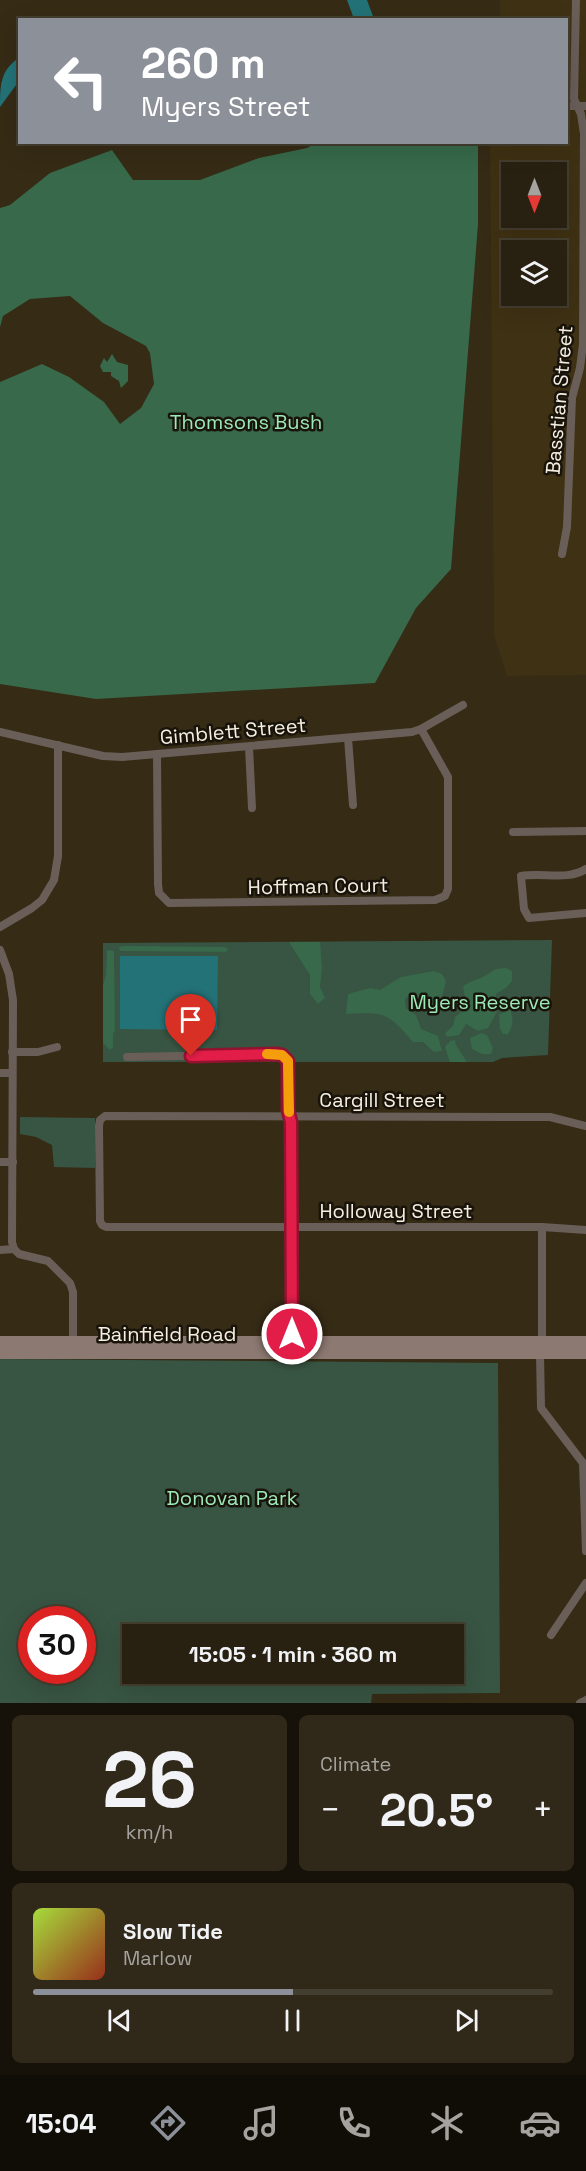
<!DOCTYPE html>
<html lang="en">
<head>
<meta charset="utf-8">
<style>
	body { margin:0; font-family:"Space Grotesk",sans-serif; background:#302819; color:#f1f3f6; height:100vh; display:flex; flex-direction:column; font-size:22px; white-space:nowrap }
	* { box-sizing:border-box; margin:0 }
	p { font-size:20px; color:#a5a39f }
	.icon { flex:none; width:33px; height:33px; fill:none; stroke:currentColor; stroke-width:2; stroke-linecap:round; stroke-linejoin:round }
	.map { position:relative; height:1703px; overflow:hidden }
	.side { display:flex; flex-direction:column; gap:12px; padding:12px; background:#161209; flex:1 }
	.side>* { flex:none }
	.banner { position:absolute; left:18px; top:18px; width:550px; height:126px; border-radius:0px; box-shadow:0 6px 24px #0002,0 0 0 2px #443e30; background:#8c9099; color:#fff; overflow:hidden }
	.needle { width:39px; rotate:180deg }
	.controls { position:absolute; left:501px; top:162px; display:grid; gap:12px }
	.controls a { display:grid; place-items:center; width:66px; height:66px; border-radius:0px; background:#282010; box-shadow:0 6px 24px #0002,0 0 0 2px #443e30; font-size:30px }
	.speed { position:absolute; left:18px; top:1606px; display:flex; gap:12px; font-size:30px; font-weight:700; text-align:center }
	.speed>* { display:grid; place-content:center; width:78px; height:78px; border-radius:50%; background:#282010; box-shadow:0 6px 24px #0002,0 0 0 2px #443e30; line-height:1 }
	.speed .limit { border:9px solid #d22; background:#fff; color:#111 }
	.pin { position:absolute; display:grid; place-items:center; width:51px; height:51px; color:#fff; margin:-62px -26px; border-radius:50% 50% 50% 0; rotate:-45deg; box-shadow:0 0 6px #0007 }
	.pin .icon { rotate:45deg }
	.me { position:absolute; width:66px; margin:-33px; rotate:0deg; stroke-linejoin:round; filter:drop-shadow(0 0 4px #0008) }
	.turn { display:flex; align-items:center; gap:21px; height:126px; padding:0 24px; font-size:27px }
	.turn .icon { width:78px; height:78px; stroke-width:2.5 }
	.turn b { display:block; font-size:42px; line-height:51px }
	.big { font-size:45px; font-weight:700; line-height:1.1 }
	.side .card { flex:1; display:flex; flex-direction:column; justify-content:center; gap:9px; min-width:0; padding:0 21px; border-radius:9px; background:#302819 }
	.side .dial { align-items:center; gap:0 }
	.dial b { font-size:78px; line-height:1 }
	.song { display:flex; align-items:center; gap:18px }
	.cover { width:72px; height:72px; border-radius:9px; background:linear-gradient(135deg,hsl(80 70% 55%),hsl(10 70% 35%)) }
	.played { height:6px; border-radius:3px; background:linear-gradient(90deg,#8c9099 50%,#443e30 50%) }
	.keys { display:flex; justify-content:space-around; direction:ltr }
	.heat { display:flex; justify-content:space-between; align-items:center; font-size:33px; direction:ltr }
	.side .tiles { flex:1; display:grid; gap:12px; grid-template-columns:1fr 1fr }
	.card:last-child { grid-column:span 2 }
	.trip { position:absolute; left:122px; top:1624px; width:342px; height:60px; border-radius:0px; background:#282010; box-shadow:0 6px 24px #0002,0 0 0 2px #443e30; font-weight:700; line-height:60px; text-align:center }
	.tab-bar { display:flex; height:96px; justify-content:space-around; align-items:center; background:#100d06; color:#a5a39f }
	.tab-bar .icon { width:42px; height:42px }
	.tab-bar .on { color:#8c9099 }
	.tab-bar b { font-size:27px; color:#f1f3f6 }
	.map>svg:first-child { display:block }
	.built { fill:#3f3113; fill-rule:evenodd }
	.green { fill:#385442; fill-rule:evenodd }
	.forest { fill:#37694a }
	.water { fill:#237277 }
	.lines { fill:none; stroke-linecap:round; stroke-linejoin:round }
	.minor { stroke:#6a5e59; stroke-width:8 }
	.secondary { stroke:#8c7971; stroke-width:12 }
	.route-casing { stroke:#92132f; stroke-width:15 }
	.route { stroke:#e11d48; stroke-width:10 }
	.slow { stroke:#f59e0b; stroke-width:10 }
	.labels { text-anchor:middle; stroke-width:5; stroke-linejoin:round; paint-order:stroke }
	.street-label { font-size:20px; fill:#f6efe1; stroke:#19140b }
	.park-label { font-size:20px; fill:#9ceab7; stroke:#19140b }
</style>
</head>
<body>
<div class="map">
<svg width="586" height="1703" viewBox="0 0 586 1703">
	<rect width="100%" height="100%" fill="#362b15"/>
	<!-- built -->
	<path class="built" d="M500,0H586V675L507,676L494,636L490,143L567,142V20L500,19ZM512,172H556V218H512ZM512,250H556V296H512Z"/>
	<!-- green -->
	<g class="green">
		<path d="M552,940L548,1055L502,1058L493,1062H103V943Z"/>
		<path d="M20,1117L95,1118V1168L54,1167L52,1145L36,1137L20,1134Z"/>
		<path d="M0,1359L498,1363L500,1693L372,1694L371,1703H0ZM32,1620H82V1671H32ZM132,1635H453V1674H132Z"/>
	</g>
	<!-- forest -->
	<g class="forest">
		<path d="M316,143H478V224L451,569L416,608L375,683L96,699L0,684V382L42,364L69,377L104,402L120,424L141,408L154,384L150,353L146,346L103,323L70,296L30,299L3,316L0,327V208L10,205L50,173L112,150L133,180H200L259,158L307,148Z"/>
		<path d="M112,354L117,362L128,365V381L121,388L119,381L111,376V372H103L100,366L104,358L107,362Z"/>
		<path d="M289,942H320L322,968L320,987L325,998L318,1004L310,994V975Z"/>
		<path d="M124,946L224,947L228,949L226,952L120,951L119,947Z"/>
		<path d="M107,950L114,951L115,1030L113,1034V1047L110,1050L103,1043V985L106,975Z"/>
		<path d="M506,968L512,971V981L507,987L496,994L498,1010L488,1028L478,1031L466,1024L459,1035L447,1037L445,1033L453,1026L455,1017L465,1009L466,1004L463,986L470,982L483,977L496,969Z"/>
		<path d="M434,971L442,974L446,981C443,995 440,1004 429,1012L419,1009L410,995L405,999L406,1008L416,1015L421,1029L438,1036L442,1051L434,1052L423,1042H413C387,1012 385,1012 346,1014L348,994L370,988L380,990L401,977Z"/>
		<path d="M510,1010C514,1019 513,1026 508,1034H503L500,1029L499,1014Z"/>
		<path d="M481,1033L487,1035L493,1048L491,1054H482L472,1049L470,1038Z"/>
		<path d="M455,1040L456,1045L467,1062H450L445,1047L450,1041Z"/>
	</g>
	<!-- water -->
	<g class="water">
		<path d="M347,0H367L374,19H354Z"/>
		<path d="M19,58V81L0,107C0,86 0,70 19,58Z"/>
		<path d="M120,956H218L217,1030L120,1029Z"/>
	</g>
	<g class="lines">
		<!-- minor -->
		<g class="minor">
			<path d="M567,106H586"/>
			<path d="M562,554L567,527L572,398L580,368L583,344L584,134L581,114L574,99L576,0"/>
			<path d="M0,732L103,756L122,757L412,732L421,729L463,705"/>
			<path d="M348,738L353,805"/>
			<path d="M249,747L252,808"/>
			<path d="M157,754L158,884L159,893L169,903L435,900L445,896L448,889V777L421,729"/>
			<path d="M513,832L586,831"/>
			<path d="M586,869C567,881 543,872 521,876L524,909L529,918L586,913"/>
			<path d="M0,927L32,908L42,900L54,880L58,856V745"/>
			<path d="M0,950L9,974L13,1000L12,1242L14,1249L19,1254L48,1261L70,1283L73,1292V1346"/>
			<path d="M12,1052H38L57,1047"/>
			<path d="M127,1057L276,1054L286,1058L289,1064L288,1110L291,1122L292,1346"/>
			<path d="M0,1073H12"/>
			<path d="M586,1126L550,1117L105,1116L100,1120L99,1126L100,1221L102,1225L106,1227H542L586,1230"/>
			<path d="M0,1162H13"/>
			<path d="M542,1227V1342L540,1353L541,1408L583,1463L586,1551"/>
			<path d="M0,1250L14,1249"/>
			<path d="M551,1635L586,1583"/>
			<path d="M580,1703L586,1700"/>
		</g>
		<!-- secondary -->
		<g class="secondary">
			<path d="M0,1342H586"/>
			<path d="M0,1353H586"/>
		</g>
	</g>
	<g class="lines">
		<!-- route casing -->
		<g class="route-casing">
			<path id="route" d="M191,1056L276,1054L282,1055L288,1061V1110L291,1122L292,1334"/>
		</g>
		<!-- route -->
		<use href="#route" class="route"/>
		<!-- slow -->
		<path class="slow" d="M267,1054L282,1055L288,1061L289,1112"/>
	</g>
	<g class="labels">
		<!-- street labels -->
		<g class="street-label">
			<text transform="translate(559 400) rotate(-85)" y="7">Basstian Street</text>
			<text transform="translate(233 731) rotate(-5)" y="7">Gimblett Street</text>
			<text transform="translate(318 886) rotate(-1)" y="7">Hoffman Court</text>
			<text x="382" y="1107">Cargill Street</text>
			<text x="396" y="1218">Holloway Street</text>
			<text x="167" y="1341">Bainfield Road</text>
		</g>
		<!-- park labels -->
		<g class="park-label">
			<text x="246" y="429">Thomsons Bush</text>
			<text x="480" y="1009">Myers Reserve</text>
			<text x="232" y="1505">Donovan Park</text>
		</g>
	</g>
</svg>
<div class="controls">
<a><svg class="needle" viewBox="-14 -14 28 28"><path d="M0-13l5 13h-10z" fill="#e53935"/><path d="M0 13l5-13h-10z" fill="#a5a39f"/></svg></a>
<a><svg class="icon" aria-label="layers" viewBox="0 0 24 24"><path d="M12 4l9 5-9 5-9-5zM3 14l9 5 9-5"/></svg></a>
</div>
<div class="speed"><div class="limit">30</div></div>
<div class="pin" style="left:191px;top:1056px;background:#d93025"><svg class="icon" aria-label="arrive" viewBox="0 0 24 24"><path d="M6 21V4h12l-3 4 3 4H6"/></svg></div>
<svg class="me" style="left:292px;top:1334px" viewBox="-20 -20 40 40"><circle r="17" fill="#e11d48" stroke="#fff" stroke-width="3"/><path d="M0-11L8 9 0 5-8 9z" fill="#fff"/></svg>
<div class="trip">15:05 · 1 min · 360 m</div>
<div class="banner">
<div class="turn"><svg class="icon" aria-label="left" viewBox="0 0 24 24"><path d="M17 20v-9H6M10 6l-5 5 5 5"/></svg><div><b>260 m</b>Myers Street</div></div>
</div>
</div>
<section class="side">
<div class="tiles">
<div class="card dial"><b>26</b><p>km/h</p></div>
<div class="card"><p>Climate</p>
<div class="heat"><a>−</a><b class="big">20.5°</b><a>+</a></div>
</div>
<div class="card">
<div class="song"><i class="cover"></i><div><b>Slow Tide</b><p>Marlow</p></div></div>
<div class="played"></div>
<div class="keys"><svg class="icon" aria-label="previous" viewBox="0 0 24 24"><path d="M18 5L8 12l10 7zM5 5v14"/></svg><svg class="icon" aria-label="pause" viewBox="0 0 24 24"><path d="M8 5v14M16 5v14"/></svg><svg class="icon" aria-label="next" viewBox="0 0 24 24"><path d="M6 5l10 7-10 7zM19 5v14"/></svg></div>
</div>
</div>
</section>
<nav class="tab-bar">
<b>15:04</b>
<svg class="icon on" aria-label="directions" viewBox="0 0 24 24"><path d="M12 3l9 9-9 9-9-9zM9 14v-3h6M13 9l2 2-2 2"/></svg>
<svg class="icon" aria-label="music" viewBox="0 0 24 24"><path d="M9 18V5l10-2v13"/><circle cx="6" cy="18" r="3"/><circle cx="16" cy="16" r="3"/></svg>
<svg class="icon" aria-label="phone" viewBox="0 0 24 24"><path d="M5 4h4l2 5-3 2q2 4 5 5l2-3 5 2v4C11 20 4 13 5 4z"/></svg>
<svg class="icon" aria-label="climate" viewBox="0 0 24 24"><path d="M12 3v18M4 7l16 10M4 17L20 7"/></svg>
<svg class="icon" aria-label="car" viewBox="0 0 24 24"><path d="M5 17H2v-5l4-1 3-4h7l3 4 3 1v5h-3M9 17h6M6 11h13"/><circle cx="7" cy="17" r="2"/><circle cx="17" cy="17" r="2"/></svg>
</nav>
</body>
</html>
